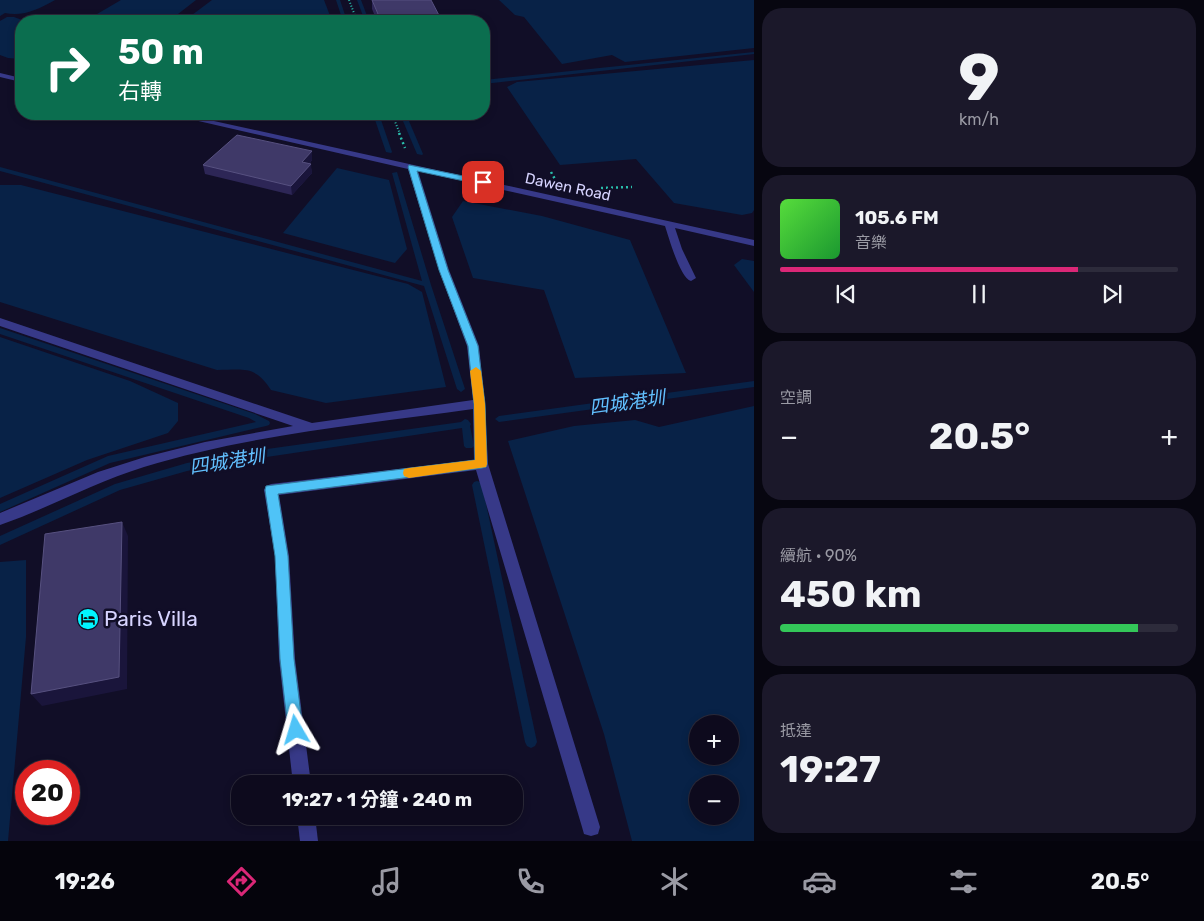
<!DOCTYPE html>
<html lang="zh-TW">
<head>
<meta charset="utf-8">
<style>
	body { margin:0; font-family:Rubik,"Noto Sans TC",sans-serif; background:#1b182a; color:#f1f3f6; height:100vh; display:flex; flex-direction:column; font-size:19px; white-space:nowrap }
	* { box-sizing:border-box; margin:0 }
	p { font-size:16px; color:#9a9aa4 }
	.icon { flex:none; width:28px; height:28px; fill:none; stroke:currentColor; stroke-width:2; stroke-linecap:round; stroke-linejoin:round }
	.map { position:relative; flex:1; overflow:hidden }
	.drawer { display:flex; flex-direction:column; gap:8px; padding:8px; background:#070610; width:450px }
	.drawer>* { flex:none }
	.hud { position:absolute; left:15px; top:15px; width:475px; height:105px; border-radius:20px; box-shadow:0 2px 8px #0003,0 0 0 1px #2d2b3b; background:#0b6e4f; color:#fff; overflow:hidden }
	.tools { position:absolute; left:689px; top:715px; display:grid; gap:10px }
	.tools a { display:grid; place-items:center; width:50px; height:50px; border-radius:50%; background:#0d0a1d; box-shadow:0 2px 8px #0003,0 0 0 1px #2d2b3b; font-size:25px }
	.speed { position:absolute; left:15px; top:760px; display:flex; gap:10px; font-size:25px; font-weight:700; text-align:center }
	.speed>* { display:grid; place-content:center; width:65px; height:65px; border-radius:50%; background:#0d0a1d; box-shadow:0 2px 8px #0003,0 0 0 1px #2d2b3b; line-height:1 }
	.speed .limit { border:8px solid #d22; background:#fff; color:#111 }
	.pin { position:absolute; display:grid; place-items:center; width:42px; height:42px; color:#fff; margin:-21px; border-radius:10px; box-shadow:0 2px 8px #0006 }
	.me { position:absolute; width:55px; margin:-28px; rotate:353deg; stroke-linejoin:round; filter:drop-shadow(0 0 4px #0008) }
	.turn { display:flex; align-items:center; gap:18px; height:105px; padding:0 20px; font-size:22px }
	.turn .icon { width:65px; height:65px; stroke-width:2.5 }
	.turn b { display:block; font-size:35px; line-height:42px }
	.big { font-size:38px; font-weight:700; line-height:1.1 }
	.drawer .widget { flex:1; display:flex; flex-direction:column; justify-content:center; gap:8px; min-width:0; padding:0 18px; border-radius:20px; background:#1b182a }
	.drawer .dial { align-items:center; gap:0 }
	.dial b { font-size:65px; line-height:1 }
	.song { display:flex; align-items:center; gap:15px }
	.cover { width:60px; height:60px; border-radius:8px; background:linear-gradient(135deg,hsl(110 70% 55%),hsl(130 70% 35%)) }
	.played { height:5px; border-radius:2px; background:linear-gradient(90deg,#db2777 75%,#2d2b3b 75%) }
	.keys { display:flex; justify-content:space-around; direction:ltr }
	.heat { display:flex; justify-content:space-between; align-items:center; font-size:28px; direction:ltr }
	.charge { height:8px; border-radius:4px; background:linear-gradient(90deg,#34c759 90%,#2d2b3b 0) }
	.trip { position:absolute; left:231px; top:775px; width:292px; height:50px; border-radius:20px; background:#0d0a1d; box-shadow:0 2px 8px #0003,0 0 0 1px #2d2b3b; font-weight:700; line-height:50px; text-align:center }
	.dock { display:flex; height:80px; justify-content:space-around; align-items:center; background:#05040c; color:#9a9aa4 }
	.dock .icon { width:35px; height:35px }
	.dock .active { color:#db2777 }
	.dock b { font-size:22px; color:#f1f3f6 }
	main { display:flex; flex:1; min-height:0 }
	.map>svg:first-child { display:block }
	.water { fill:#082247; fill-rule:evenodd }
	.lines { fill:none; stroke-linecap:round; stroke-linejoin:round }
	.stream { fill:#082247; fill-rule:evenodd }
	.path-far1 { stroke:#2abeac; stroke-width:2; stroke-dasharray:1 2; stroke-linecap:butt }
	.path { stroke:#2abeac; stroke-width:2.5; stroke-dasharray:2 3; stroke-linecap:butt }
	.minor { fill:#373988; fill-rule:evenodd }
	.wall { fill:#2d2656 }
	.shaded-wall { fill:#1a153b }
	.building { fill:#3f3968; stroke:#575180 }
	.route { fill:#4fc3f7; stroke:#337fa1 }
	.slow { fill:#f59e0b }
	.labels { text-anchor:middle; stroke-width:5; stroke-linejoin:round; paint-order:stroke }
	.far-street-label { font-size:15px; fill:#d7d4ff; stroke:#110e27 }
	.water-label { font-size:19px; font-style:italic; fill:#62c0ff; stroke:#110e27 }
	.near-poi-label { font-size:21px; fill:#d7d4ff; stroke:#110e27; text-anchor:start }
</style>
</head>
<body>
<main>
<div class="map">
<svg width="754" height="841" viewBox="0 0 754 841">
	<rect width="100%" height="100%" fill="#110e27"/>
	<!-- water -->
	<g class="water">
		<path d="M0,0H55C39,9 23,17 5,13L0,16Z"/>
		<path d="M121,0H196L169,21H111L92,17Z"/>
		<path d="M212,0H324L332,21H184Z"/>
		<path d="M499,0H754V48L625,62L612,55L562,64L524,17L515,15Z"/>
		<path d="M7,17H14L25,21H21V59L8,58L0,55V21Z"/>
		<path d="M754,60V210L752,213L742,215L674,203L636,159L560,165L507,87L517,82Z"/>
		<path d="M337,168L389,180L407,249L395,263L283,233Z"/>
		<path d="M0,185H21L408,284L422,292L446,387L326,403L271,390C255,365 244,370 217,370L0,302Z"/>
		<path d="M463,201L542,216L630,240L686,373L575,378L544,290L473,278L452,217Z"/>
		<path d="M742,259L754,261V292L734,265Z"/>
		<path d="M0,337L130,381L178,403V421L168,433L87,460L0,498Z"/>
		<path d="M754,406V841H632L604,734L508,441L574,426L635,420L659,427ZM698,724H730V756H698ZM698,784H730V816H698Z"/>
		<path d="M26,560V637L8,841H0V562Z"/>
	</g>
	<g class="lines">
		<!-- stream -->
		<g class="stream">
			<path d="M336,0H340L347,21H343Z"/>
			<path d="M357,0H361L369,21H365Z"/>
			<path d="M754,52V54L484,84V80Z"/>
			<path d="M373,114H379L392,152L391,153L386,152Z"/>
			<path d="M400,114H406L423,154L422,155L417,154Z"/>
			<path d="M0,167L422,281L392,173L397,172L431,285L465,389L461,392L457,389L424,286L0,171Z"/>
			<path d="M0,328L255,414L269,421L270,423L269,425L266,426L110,463L0,512V504L108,456L256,422L249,418L0,334Z"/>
			<path d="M754,381V387L499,422L495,419L499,416Z"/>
			<path d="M465,419L468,420L471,424L470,426L474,446L472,448H466L464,446L462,428L260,458L187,471L120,490L0,545V536L115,484L187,463L260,450L461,422Z"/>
			<path d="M477,481L480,482L482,485L537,742L535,746L531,748L527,746L525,742L472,485L474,482Z"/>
		</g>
		<!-- path-far1 -->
		<g class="path-far1">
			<path d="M349,0L357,21"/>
			<path d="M392,114L400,134"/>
		</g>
		<!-- path -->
		<g class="path">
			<path d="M399,133L405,148"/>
			<path d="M551,172L556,181"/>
			<path d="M604,192L601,188L632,187"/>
		</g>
		<!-- minor -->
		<g class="minor">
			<path d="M0,73L21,78V82L0,77Z"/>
			<path d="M168,114H182L754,240V246L675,228L682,249L696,278L691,281C680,278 669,238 665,226L418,171L449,270L479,346L485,404L488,464L600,827L598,834L591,836L584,834L582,827L476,470L279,495L289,556L295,659L311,784H293L279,659L275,556L264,490L266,486L271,484L474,460L473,409C365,424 248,435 144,467C95,482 49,508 0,525V513L98,472L145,457L205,442L293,426L0,326V318L312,423L473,400L467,346L439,270L408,169Z"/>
			<path d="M297,816H315L318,841H300Z"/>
		</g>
	</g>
	<!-- wall -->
	<g class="wall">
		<path d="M372,0L442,21H377L372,9Z"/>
		<path d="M312,160L310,163L312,173L292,195L205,174L203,165Z"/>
	</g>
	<!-- shaded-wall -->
	<g class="shaded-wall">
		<path d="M312,151V160L303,171L302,162Z"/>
		<path d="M311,164L312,173L292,195L291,186Z"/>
		<path d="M122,522L128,536L127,689L42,706L31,694Z"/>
	</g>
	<!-- building -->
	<g class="building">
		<path d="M372,0H431L442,21H381Z"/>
		<path d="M237,135L312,151L302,162L311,164L291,186L203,165Z"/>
		<path d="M122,522L119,677L31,694L45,534Z"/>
	</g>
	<!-- route -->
	<path class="route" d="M409,165L483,180L487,182L483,185L417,171L448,270L478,346L485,404L487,464L486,467L482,468L278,494L288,556L294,659L303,730L301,736L296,738L290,736L288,730L280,659L275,556L265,490L266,486L475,460L474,404L468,346L439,270L408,167Z"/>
	<!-- slow -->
	<path class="slow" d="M476,367L481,371L485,404L487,464L486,467L409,478L404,476L403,473L404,469L409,468L475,460L474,404L470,371Z"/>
	<!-- icons -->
	<defs>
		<g id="hotel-disc" transform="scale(1.125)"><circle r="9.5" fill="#00f5ff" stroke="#110e27"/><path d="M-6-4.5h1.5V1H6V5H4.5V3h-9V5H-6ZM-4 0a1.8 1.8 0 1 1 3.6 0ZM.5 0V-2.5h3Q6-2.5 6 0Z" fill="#111"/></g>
	</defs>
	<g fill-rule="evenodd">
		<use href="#hotel-disc" x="88" y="619"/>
	</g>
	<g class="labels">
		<!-- far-street labels -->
		<g class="far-street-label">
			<text transform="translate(568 187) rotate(12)" y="5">Dawen Road</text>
		</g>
		<!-- water labels -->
		<g class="water-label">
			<text transform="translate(627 402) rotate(-8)" y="7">四城港圳</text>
			<text transform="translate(227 461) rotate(-9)" y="7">四城港圳</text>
		</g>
		<!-- near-poi labels -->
		<g class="near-poi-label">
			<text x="104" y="626">Paris Villa</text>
		</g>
	</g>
</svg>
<div class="tools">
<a>+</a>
<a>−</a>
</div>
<div class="speed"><div class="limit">20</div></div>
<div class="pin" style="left:483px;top:182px;background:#d93025"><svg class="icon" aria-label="arrive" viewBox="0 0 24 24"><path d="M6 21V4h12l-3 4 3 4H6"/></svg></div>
<svg class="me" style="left:296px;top:730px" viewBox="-20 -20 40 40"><path d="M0-17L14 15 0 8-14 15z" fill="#4fc3f7" stroke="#fff" stroke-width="4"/></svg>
<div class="trip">19:27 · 1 分鐘 · 240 m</div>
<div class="hud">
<div class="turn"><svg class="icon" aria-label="right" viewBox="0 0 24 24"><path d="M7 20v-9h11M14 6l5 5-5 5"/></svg><div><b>50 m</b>右轉</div></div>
</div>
</div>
<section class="drawer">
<div class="widget dial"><b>9</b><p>km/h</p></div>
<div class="widget">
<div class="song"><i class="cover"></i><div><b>105.6 FM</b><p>音樂</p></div></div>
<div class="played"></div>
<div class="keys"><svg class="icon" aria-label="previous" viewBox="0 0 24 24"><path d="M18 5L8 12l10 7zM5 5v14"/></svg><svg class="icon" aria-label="pause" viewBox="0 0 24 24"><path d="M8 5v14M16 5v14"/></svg><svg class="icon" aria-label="next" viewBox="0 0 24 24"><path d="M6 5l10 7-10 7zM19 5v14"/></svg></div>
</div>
<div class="widget"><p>空調</p>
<div class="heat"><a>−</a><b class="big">20.5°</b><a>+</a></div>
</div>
<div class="widget"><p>續航 · 90%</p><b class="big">450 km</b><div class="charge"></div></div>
<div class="widget"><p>抵達</p><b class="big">19:27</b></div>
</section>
</main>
<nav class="dock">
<b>19:26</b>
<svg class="icon active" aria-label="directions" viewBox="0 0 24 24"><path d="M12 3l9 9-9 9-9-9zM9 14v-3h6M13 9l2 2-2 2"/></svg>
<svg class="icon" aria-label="music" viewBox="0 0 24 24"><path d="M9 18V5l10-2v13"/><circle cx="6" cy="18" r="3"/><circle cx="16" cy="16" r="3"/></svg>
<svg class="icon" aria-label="phone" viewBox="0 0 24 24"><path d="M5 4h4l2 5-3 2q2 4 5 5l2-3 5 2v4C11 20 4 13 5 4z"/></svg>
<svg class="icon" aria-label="climate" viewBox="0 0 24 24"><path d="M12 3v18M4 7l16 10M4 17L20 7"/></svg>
<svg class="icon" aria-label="car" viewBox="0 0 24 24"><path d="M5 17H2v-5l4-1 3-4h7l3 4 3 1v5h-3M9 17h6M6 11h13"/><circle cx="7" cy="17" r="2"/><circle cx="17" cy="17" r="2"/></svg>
<svg class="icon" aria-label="filters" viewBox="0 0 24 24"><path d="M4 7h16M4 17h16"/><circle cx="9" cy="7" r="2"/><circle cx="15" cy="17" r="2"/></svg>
<b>20.5°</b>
</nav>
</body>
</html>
